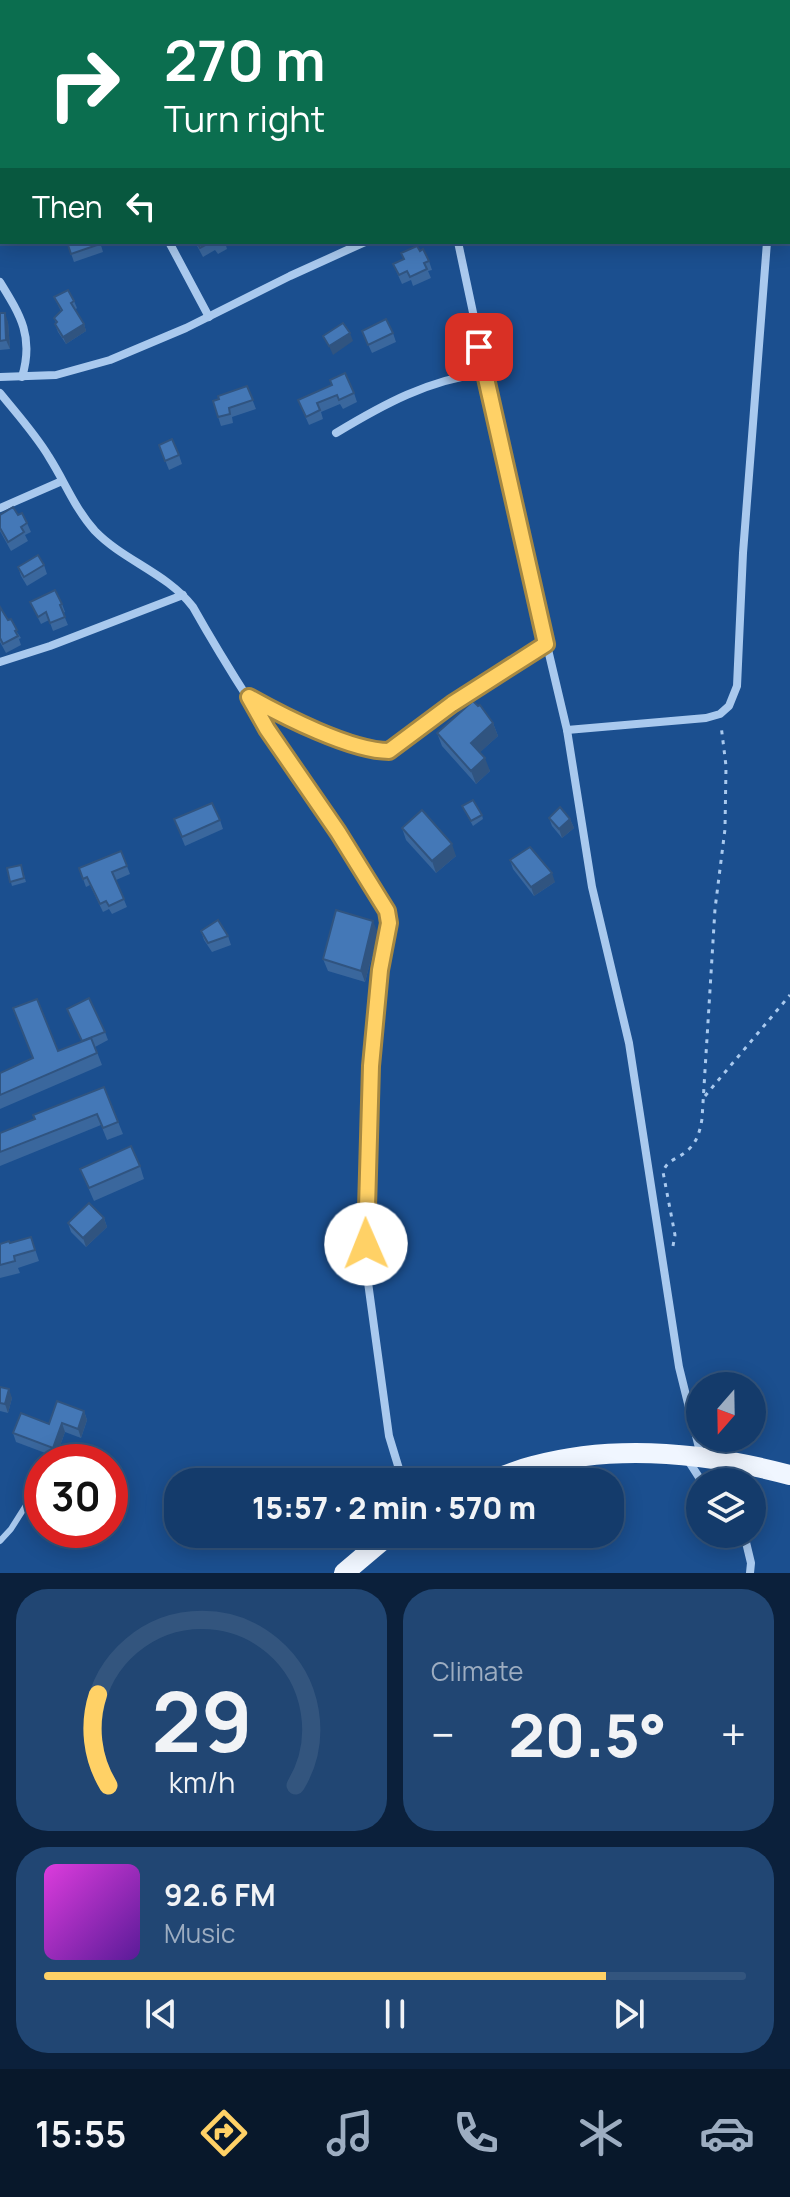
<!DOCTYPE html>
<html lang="en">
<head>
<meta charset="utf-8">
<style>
	body { margin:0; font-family:Manrope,sans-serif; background:#214673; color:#f1f3f6; height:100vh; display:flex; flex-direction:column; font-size:30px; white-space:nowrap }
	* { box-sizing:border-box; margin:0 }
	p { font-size:26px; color:#9dadc1 }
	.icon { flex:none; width:44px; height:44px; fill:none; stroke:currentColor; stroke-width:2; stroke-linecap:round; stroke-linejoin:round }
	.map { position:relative; height:1573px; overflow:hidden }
	.sheet { display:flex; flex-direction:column; gap:16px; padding:16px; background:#0b203b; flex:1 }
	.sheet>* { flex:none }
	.top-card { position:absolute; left:0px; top:0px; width:790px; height:244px; box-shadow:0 4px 20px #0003,0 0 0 2px #33557e; background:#0b6e4f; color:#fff; overflow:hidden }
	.needle { width:52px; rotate:200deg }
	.fabs { position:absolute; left:686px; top:1372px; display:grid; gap:16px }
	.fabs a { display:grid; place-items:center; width:80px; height:80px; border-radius:50%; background:#143b6b; box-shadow:0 4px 20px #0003,0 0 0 2px #33557e; font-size:40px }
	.speed { position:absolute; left:24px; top:1444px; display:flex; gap:16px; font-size:40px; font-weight:700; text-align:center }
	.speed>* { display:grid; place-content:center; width:104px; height:104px; border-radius:50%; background:#143b6b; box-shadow:0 4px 20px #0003,0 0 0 2px #33557e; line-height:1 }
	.speed .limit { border:12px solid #d22; background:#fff; color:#111 }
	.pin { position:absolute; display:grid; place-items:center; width:68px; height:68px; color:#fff; margin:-34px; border-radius:16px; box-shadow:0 4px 12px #0006 }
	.me { position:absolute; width:88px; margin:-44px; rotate:359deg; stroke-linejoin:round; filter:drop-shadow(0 0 6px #0008) }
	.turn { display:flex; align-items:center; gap:28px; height:168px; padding:0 32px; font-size:36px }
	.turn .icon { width:104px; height:104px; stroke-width:2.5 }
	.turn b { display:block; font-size:56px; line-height:68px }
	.then { display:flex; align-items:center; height:76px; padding:0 32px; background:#0003; gap:16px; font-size:30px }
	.big { font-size:60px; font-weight:800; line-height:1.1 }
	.sheet .tile { flex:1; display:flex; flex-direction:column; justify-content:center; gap:12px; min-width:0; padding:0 28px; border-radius:32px; background:#214673 }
	.sheet .dial { align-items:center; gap:0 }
	.dial svg { height:208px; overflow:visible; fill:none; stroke:#33557e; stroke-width:7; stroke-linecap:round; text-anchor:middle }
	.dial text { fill:#f1f3f6; stroke:none }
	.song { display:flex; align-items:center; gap:24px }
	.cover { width:96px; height:96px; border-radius:12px; background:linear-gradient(135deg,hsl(300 70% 55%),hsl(270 70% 35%)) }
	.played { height:8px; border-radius:4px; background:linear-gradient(90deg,#ffd166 80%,#33557e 80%) }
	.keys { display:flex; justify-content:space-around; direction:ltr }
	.heat { display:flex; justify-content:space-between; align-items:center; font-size:44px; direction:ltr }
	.sheet .tiles { flex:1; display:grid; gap:16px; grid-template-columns:1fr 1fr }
	.tile:last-child { grid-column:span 2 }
	.trip { position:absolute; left:164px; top:1468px; width:460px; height:80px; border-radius:32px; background:#143b6b; box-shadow:0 4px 20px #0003,0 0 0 2px #33557e; font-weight:800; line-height:80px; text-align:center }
	.tab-bar { display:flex; height:128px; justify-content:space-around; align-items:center; background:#08182b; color:#9dadc1 }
	.tab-bar .icon { width:56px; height:56px }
	.tab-bar .on { color:#ffd166 }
	.tab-bar b { font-size:36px; color:#f1f3f6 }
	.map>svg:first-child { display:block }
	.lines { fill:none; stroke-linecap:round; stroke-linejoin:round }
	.path { stroke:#a9c9ee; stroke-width:3; stroke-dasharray:4 6; stroke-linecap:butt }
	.lane { stroke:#a9c9ee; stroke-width:6 }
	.street { stroke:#a9c9ee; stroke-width:8 }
	.primary { stroke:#f0f6ff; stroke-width:20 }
	.wall { fill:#3a679d }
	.shaded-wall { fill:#305480 }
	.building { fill:#4478b7; stroke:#305480; stroke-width:2 }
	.route-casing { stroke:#a68842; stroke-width:20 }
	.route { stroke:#ffd166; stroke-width:14 }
</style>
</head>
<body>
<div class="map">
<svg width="790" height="1573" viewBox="0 0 790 1573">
	<rect width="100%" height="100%" fill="#1b4f8f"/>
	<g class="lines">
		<!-- path -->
		<g class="path">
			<path d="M705,1096L790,995"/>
			<path d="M673,1246L675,1235L663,1172C667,1159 679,1159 688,1150C697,1142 700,1131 702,1119L715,909L725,829L726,766L721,725"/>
		</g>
		<!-- lane -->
		<g class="lane">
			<path d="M51,1462L52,1461"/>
			<path d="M0,1541L11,1529L42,1480"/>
		</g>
		<!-- street -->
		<g class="street">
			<path d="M11,0L14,2"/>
			<path d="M409,0V2"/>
			<path d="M681,0V2"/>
			<path d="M93,2L95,0"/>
			<path d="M780,2L781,0"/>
			<path d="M0,104L2,102"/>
			<path d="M169,242L209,317"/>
			<path d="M458,242L515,510L567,730L592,887L629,1043L679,1367L701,1456"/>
			<path d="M0,282C21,316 34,337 22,377"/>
			<path d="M0,377L56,375L110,360L186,328L290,276L365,242"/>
			<path d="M0,393C17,414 36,435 49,457C65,482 75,509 95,531C124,561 167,573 193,607C252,712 323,809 387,911L389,923L380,970L371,1066L365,1213L367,1275L389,1436L403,1482"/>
			<path d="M336,433C384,404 428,380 484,373"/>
			<path d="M0,508L62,481"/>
			<path d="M0,662L50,646L183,595"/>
			<path d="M252,698C285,716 352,751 389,751L452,704L546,644"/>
			<path d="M567,730L706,718L720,714L729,706L737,686L743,553L767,242"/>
			<path d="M686,1457L702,1482"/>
			<path d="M744,1534L751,1563L750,1573"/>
		</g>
		<!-- primary -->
		<g class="primary">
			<path d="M486,1482C502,1477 517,1470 533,1466C618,1443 707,1453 790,1475"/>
			<path d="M344,1573L390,1534"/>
		</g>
	</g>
	<!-- wall -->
	<g class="wall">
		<path d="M2,188V240L0,237V189Z"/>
		<path d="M67,242H100L103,252L74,262Z"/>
		<path d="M195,242H225L227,249L218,254L215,250L203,257Z"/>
		<path d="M420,251L429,261L432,270L428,271L431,278L413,286L411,280L402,284L393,264Z"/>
		<path d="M54,297L74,301L77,308L75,310L84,324L86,331L66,344L58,332L55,324L56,323L54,318L61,311Z"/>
		<path d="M0,313L8,322L10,349L0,350Z"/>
		<path d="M362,331L393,333L396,342L372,353Z"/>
		<path d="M247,386L256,409L232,417L233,423L221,426L213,401Z"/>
		<path d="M354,393L357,402L343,409L340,404L321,412L323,419L309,425L298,400Z"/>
		<path d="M159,445L179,455L182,464L169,470Z"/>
		<path d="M0,515H18L27,523L31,532L25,535L28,541L11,551L0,531Z"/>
		<path d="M44,565L47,574L27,586L21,576L18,567Z"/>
		<path d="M30,602L62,604L65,612L63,613L68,625L53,631L49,620L41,624Z"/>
		<path d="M0,607L21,638L19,639L21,645L6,653L0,642Z"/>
		<path d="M493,723L498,736L480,752L490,771L476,784L442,746L437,733Z"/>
		<path d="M462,806L482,815L483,819L473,826Z"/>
		<path d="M549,818L570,819L574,828L562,838L552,826Z"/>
		<path d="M174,819L220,820L223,829L185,846Z"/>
		<path d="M402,828L456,856L436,873L406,840Z"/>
		<path d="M121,851L130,874L116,880L127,907L112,914L109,909L103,912L90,885L86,887L79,868Z"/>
		<path d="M510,860L555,882L534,896L513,869Z"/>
		<path d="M21,865L26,882L12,886L7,868Z"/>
		<path d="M201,931L228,936L231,945L212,952L204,940Z"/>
		<path d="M378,933L365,982L328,971L323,959Z"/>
		<path d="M67,1009L105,1032L108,1040L95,1047L102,1065L0,1109V1073L82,1042Z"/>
		<path d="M104,1087L123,1134L107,1140L101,1125L0,1166V1133L35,1119Z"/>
		<path d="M140,1166L144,1179L94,1201L80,1169Z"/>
		<path d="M104,1218L107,1227L86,1247L71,1232L68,1223Z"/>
		<path d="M31,1237L39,1261L18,1268L20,1273L0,1278V1244L10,1243Z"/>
		<path d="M0,1387L12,1398L8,1413L0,1411Z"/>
		<path d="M84,1411L87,1420L81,1438L65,1432L56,1457L16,1442L13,1433L49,1424Z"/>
	</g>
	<!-- shaded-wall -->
	<g class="shaded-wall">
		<path d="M3,0H6L7,2H2V14L0,16V3Z"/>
		<path d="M5,313L8,322L10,349L6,340Z"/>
		<path d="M84,324L86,331L66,344L63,337Z"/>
		<path d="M350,333L353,341L333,355L329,346Z"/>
		<path d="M493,723L498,736L476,756L471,743Z"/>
		<path d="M485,758L490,771L476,784L471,771Z"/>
		<path d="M570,819L574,828L562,838L559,829Z"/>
		<path d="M452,844L456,856L436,873L432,861Z"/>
		<path d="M552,873L555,882L534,896L531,887Z"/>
		<path d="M373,921L378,933L365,982L361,971Z"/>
		<path d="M104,1218L107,1227L86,1247L83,1238Z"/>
		<path d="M9,1389L12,1398L8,1413L5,1404Z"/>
		<path d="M84,1411L87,1420L81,1438L78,1429Z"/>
		<path d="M62,1423L65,1432L56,1457L53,1448Z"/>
	</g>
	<!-- building -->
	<g class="building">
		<path d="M2,135V149L0,150V136Z"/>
		<path d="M2,188V226L0,228V189Z"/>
		<path d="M67,242H100V244L71,254Z"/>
		<path d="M197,242H211L200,248Z"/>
		<path d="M417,246L420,251L423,249L429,261L424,263L427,269L410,277L407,271L399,275L393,264L404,259L401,253Z"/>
		<path d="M68,290L74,301L71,303L84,324L63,337L55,324L57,322L54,318L62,310L54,297Z"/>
		<path d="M0,313H5L6,340L0,341Z"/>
		<path d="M386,319L393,333L368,345L362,331Z"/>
		<path d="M343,323L350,333L329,346L323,336Z"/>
		<path d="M345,373L354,393L339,400L337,395L317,403L320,410L306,417L298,400L332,385L330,380Z"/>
		<path d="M247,386L253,400L229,408L230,414L218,417L213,401L219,399L218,396Z"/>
		<path d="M172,439L179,455L165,461L159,445Z"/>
		<path d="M13,507L18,515L22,513L27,523L21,527L24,532L8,542L0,528V515Z"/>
		<path d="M38,555L44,565L24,577L18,567Z"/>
		<path d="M55,590L62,604L60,605L65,617L50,623L46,612L38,617L30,602Z"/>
		<path d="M0,607L8,620L11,619L17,630L15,631L18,636L3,644L0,638Z"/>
		<path d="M473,701L478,706L480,705L493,723L471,743L485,758L471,771L437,733Z"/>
		<path d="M473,800L482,815L471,821L462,806Z"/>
		<path d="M212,803L220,820L182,837L174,819Z"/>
		<path d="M560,807L570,819L559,829L549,818Z"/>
		<path d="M422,810L452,844L432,861L402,828Z"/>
		<path d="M530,847L552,873L531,887L510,860Z"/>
		<path d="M121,851L127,866L112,872L124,899L109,906L106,901L100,904L87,877L83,879L79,868Z"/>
		<path d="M21,865L24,878L10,882L7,868Z"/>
		<path d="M336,910L373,921L361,971L323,959Z"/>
		<path d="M218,920L228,936L208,943L201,931Z"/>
		<path d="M89,998L105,1032L82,1041L67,1009Z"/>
		<path d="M37,999L58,1051L91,1038L97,1053L0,1095V1073L33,1058L13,1008Z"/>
		<path d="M104,1087L118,1122L103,1128L97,1114L0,1152V1133L35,1119L33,1115Z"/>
		<path d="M131,1146L140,1166L89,1188L80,1169Z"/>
		<path d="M89,1203L104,1218L83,1238L68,1223Z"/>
		<path d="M31,1237L35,1250L14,1256L15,1261L0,1265V1244L9,1241L10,1243Z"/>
		<path d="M0,1387L9,1389L5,1404L0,1403Z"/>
		<path d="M57,1401L84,1411L78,1429L62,1423L53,1448L13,1433L21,1413L49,1424Z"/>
	</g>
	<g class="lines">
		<!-- route casing -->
		<g class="route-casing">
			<path id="route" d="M366,1244L371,1066L380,970L389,923L387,911L338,832L267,729L249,697C283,716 351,751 389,751L452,704L546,644L479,347"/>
		</g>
		<!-- route -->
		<use href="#route" class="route"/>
	</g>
</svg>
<div class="fabs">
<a><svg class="needle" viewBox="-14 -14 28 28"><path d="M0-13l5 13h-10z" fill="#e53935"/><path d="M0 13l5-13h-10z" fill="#9dadc1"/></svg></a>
<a><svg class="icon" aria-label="layers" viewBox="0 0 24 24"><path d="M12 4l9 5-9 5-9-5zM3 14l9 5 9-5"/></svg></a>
</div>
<div class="speed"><div class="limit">30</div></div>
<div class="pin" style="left:479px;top:347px;background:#d93025"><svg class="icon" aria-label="arrive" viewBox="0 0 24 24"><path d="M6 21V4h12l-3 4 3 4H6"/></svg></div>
<svg class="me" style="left:366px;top:1244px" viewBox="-20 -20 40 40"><circle r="19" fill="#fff"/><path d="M0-13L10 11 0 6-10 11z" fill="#ffd166"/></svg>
<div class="trip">15:57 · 2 min · 570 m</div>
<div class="top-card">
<div class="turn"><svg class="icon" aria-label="right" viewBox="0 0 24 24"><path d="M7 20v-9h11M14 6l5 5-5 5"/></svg><div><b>270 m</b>Turn right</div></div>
<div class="then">Then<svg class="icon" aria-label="left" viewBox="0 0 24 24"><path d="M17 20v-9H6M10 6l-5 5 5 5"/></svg></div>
</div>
</div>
<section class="sheet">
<div class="tiles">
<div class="tile dial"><svg viewBox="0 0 100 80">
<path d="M14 69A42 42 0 1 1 86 69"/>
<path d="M14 69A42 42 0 0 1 10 34" stroke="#ffd166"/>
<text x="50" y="56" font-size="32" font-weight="700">29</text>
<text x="50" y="72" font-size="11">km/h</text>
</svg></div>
<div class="tile"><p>Climate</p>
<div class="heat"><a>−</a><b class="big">20.5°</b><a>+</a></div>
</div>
<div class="tile">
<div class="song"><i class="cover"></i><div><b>92.6 FM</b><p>Music</p></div></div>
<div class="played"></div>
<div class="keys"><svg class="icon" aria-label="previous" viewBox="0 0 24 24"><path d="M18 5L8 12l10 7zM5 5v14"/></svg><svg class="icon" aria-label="pause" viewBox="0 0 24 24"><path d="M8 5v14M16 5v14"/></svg><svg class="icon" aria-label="next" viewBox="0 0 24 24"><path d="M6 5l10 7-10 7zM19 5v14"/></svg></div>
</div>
</div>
</section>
<nav class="tab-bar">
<b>15:55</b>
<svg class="icon on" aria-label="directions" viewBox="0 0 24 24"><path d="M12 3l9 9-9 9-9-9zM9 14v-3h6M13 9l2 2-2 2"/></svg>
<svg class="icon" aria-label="music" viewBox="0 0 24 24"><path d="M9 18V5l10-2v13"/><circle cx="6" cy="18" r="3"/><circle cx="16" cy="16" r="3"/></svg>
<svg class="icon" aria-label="phone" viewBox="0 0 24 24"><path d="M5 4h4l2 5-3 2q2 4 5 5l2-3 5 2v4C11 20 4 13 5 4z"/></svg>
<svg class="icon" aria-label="climate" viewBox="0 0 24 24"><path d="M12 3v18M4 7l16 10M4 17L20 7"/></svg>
<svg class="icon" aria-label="car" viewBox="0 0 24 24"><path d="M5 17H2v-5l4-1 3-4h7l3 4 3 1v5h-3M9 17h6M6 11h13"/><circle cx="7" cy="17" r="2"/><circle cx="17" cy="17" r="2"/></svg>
</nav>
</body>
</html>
